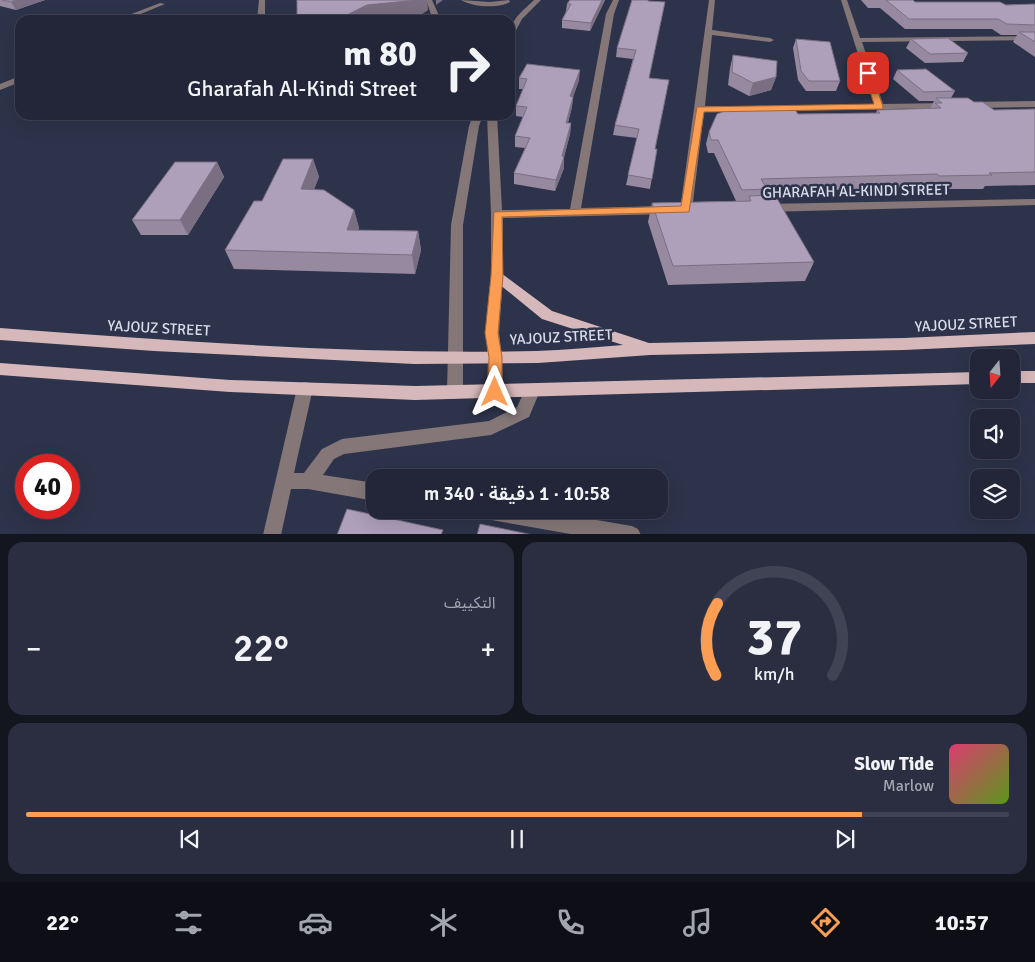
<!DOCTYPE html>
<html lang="ar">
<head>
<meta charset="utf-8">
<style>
	body { margin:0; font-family:Signika,"Noto Sans Arabic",sans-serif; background:#2a2e40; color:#f1f3f6; direction:rtl; height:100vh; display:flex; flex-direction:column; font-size:19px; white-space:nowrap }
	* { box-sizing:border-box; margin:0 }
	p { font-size:16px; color:#a2a5ae }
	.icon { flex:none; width:28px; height:28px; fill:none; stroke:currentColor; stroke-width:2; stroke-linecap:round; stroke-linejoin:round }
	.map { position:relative; height:534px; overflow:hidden; direction:ltr }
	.sheet { display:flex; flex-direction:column; gap:8px; padding:8px; background:#13151f; flex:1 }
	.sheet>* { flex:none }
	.banner { position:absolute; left:15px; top:15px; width:500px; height:105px; border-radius:15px; box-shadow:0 5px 20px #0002,0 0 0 1px #3f4353; direction:rtl; background:#222638; color:#f1f3f6; overflow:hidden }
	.needle { width:32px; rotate:197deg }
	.controls { position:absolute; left:970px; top:349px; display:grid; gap:10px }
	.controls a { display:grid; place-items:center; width:50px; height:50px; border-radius:10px; background:#222638; box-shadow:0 5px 20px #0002,0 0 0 1px #3f4353; font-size:25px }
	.speed { position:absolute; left:15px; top:454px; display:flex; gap:10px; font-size:25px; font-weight:700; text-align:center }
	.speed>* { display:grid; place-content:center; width:65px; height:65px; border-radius:50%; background:#222638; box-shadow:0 5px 20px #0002,0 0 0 1px #3f4353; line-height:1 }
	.speed .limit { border:8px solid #d22; background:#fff; color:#111 }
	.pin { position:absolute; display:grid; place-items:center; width:42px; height:42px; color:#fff; margin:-21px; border-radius:10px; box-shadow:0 2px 8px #0006 }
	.me { position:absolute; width:55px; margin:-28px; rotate:0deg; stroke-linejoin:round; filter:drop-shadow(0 0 4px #0008) }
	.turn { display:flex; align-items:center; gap:18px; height:105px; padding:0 15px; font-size:22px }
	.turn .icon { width:65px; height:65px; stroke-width:2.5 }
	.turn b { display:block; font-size:35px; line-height:42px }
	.big { font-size:38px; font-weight:600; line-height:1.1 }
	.sheet .widget { flex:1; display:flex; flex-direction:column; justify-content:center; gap:8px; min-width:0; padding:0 18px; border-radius:15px; background:#2a2e40 }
	.sheet .dial { align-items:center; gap:0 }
	.dial svg { height:130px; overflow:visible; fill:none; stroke:#3f4353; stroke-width:7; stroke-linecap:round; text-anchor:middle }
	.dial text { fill:#f1f3f6; stroke:none }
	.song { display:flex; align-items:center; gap:15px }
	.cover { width:60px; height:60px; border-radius:8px; background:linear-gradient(135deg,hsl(340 70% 55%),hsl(90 70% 35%)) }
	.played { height:5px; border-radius:2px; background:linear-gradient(90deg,#fc9d54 85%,#3f4353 85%) }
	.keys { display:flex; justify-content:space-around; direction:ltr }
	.heat { display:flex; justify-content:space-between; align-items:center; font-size:28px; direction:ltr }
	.sheet .tiles { flex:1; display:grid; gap:8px; grid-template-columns:1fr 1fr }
	.widget:last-child { grid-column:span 2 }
	.trip { position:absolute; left:366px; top:469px; width:302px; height:50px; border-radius:15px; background:#222638; box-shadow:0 5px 20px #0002,0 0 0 1px #3f4353; font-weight:600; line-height:50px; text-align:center; direction:rtl }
	.tab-bar { display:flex; height:80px; justify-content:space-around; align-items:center; background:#0e0f16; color:#a2a5ae }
	.tab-bar .icon { width:35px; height:35px }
	.tab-bar .current { color:#fc9d54 }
	.tab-bar b { font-size:22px; color:#f1f3f6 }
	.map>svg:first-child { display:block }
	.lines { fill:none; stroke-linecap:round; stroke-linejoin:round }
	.minor { fill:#857778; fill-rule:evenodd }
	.major { fill:#d6b8bb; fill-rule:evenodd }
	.wall { fill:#9689a0 }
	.shaded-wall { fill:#7a6f82 }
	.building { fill:#ae9fba; stroke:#7a6f82 }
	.route { fill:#fc9d54; stroke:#a46637 }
	.labels { text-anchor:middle; stroke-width:5; stroke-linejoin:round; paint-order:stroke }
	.street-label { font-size:15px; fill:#d8ddeb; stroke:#2d334a }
</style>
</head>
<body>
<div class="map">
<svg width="1035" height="535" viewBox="0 0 1035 535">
	<rect width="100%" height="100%" fill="#2d334a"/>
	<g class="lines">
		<!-- minor -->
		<g class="minor">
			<path d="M259,0H265V20H257Z"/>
			<path d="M426,0H432L441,20H433Z"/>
			<path d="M461,0L490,2L509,0L510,2C498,9 473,7 461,0Z"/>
			<path d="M534,0H541L522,19L513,36H510C510,19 523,11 534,0Z"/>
			<path d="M613,0H619L614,14L581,208L668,206L674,210L668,214L503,218V276L499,333L502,357L503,392L500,397L495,399L490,397L487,392L488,357L485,333L491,276V214L487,115H497L502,210L570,209L606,14Z"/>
			<path d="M709,0H715L712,30L770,38L774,40L770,42L712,35L705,106H748L753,109L748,112H704L692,210L686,214L680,210Z"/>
			<path d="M841,0H847L860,38L1035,36V40L862,42L883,104L948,103L953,106L951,108L775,111V107L778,106L874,105Z"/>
			<path d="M160,3L165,4L126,20H116Z"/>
			<path d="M20,76V82L0,90V84Z"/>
			<path d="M1035,101V107L970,108L966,105L970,102Z"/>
			<path d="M473,115H483L479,126L463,225V392L460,397L455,399L450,397L447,392L451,225L469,126Z"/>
			<path d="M1035,199V205L765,212L759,208L765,204Z"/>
			<path d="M305,382L310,383L313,388L294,473H304L322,449L342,439L489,421L517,407L527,386L532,384L537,386L540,391L529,417L491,435L344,454L334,459L323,475L375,483V501L308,489H291L281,535H263L297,388L300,383Z"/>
			<path d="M477,510H538L632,526L638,529L641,535H576L486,519L480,516Z"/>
		</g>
		<!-- major -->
		<g class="major">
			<path d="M497,271L501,273L552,311L649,343L904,338L1035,332V344L904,350L650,355L538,363L414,364L154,351L0,340V328C178,341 357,355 536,351C565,350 594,347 623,345L542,319L493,279L491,276L493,273Z"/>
			<path d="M0,363L230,380L415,386L979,372V384L415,400L230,392L0,375Z"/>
			<rect x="1011" y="371" width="24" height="12"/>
		</g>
	</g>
	<!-- wall -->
	<g class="wall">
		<path d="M0,0H45L16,10L0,6Z"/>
		<path d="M570,0H605L590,31L562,28V20L566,11L567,4Z"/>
		<path d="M861,0H913L915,2L1006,5L1035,4V57L1013,42L1017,35H1001L992,29H905L880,8H868Z"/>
		<path d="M650,1L649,78L655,149H657L650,189L626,185L637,138L613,135L615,125L633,59L616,57L617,48Z"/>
		<path d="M796,39L840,81L836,91H806L798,80L793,48Z"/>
		<path d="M911,39L968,53L963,62L925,63L906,48Z"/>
		<path d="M733,55L776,77L771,90L749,96L728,85L730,68Z"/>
		<path d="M897,70L955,91L951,98L974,102L994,110L1035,109V185L985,186L983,189H930L929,187L766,192L765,195L814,262L805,281L668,285L648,222L652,203L736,201L714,153H708L706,144L709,132L798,114L876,113L877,110L930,109L934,101H919L893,79Z"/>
		<path d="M519,78L579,80L573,97L572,107L568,123H571L570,134L564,157V168L555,191L514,184V173L525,148L515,147V136L523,117L516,116V106L523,89H519Z"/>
		<path d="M313,159L319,177L314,189L354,210L359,228L358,230L418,231L421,250L415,274L234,269L225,250L262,201Z"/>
		<path d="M217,162L224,177L188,235H141L132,220Z"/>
	</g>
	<!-- shaded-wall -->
	<g class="shaded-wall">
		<path d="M16,0H45L16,10L11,2Z"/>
		<path d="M418,0H427L428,10L421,15L369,20H337L367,5Z"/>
		<path d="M436,0H443L436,5Z"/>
		<path d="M602,0H605L590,31L591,23Z"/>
		<path d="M580,70L579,80L573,97L572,107L565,133L566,123L570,96Z"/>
		<path d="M776,77L771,90L749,96L753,83Z"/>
		<path d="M571,123L570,134L564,157V168L555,191L556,180Z"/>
		<path d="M313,159L319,177L307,207L301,189Z"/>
		<path d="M217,162L224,177L188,235L180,220Z"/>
		<path d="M354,210L359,228L352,248L347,230Z"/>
		<path d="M418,231L421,250L415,274L412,255Z"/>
	</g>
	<!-- building -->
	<g class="building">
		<path d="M2,0H16L11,2Z"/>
		<path d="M297,0H418L367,5L337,20H297Z"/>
		<path d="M570,0H602L591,23L562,20L571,4H567Z"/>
		<path d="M632,0H648V1L665,2L649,78L669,80L655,149H657L652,179L628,175L639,129L615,125L636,50L617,48Z"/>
		<path d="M886,0H913L915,2H1000L1006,5L1035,4V25L1007,24L998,19H909Z"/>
		<path d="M1019,32H1035V42Z"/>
		<path d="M948,38L968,53L930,54L911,39Z"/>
		<path d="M796,39L830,42L840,81H809L801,71Z"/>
		<path d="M733,55L777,61L776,77L753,83L732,72Z"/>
		<path d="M527,64L580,70L570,96L573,97L566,123H571L562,156L564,157L556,180L514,173L530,138L515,136L527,107L516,106L527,79L519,78Z"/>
		<path d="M926,69L955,91L924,92L897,70Z"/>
		<path d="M936,98H968L974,102H983L994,110L1035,109V172L989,173L992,175L939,176L937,174L761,179L767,189L742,190L718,140H711L709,132L717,114L730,109L793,107L798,114L880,113L877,110L941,108L935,103H942Z"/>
		<path d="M283,159H313L301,189L324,190L354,210L347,230L418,231L412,255L225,250L254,201H262Z"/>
		<path d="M175,162H217L180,220H132Z"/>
		<path d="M775,195L814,262L673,266L652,203L751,201L749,196Z"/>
		<path d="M347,509L443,530L441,535H337Z"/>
		<path d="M480,524L533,535H477Z"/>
	</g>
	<!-- route -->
	<path class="route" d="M868,71L872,73L883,107L882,109L704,112L689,212L502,217L503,276L498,333L502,357V392L500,396L495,398L490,396L488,392L489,357L485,333L491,276L494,212L681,206L697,107L874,104L864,73Z"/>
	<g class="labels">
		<!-- street labels -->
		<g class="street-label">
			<text transform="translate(856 191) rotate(-1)" y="5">GHARAFAH AL-KINDI STREET</text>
			<text transform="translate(966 324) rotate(-3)" y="5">YAJOUZ STREET</text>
			<text transform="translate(159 328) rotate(3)" y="5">YAJOUZ STREET</text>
			<text transform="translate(561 337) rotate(-3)" y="5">YAJOUZ STREET</text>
		</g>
	</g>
</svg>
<div class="controls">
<a><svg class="needle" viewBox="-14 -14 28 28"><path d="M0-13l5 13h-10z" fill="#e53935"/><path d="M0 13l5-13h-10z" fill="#a2a5ae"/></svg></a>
<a><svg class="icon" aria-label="sound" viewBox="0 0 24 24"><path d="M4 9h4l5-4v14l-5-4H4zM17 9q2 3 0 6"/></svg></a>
<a><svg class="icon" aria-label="layers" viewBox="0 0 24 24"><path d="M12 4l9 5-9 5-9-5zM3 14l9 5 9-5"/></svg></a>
</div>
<div class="speed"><div class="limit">40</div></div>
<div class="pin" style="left:868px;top:73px;background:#d93025"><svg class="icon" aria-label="arrive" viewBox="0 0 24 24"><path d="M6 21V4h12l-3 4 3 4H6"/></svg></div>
<svg class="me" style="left:495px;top:392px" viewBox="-20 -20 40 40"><path d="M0-17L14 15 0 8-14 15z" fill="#fc9d54" stroke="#fff" stroke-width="4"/></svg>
<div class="trip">10:58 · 1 دقيقة · 340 m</div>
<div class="banner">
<div class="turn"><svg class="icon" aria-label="right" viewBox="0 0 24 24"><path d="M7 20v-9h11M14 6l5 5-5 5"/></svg><div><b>80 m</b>Gharafah Al-Kindi Street</div></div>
</div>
</div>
<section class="sheet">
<div class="tiles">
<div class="widget dial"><svg viewBox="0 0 100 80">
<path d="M14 69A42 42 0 1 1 86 69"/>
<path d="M14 69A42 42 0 0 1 15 25" stroke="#fc9d54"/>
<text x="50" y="56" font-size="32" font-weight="700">37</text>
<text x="50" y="72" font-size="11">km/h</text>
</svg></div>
<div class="widget"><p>التكييف</p>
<div class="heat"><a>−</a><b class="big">22°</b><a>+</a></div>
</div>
<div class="widget">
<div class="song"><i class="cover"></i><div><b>Slow Tide</b><p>Marlow</p></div></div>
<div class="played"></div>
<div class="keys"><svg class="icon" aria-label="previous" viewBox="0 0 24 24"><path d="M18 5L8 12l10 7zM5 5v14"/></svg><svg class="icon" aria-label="pause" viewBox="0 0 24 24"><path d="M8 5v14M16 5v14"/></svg><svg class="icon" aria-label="next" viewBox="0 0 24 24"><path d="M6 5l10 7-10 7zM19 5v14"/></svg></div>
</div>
</div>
</section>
<nav class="tab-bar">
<b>10:57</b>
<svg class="icon current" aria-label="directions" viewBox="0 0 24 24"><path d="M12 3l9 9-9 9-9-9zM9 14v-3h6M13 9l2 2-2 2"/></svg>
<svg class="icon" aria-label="music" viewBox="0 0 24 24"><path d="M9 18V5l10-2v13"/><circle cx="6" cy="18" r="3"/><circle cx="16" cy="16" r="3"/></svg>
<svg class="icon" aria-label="phone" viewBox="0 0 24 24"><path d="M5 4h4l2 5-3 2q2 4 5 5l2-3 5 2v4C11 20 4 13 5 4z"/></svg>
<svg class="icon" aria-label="climate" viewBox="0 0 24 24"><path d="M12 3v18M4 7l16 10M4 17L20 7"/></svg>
<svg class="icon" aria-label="car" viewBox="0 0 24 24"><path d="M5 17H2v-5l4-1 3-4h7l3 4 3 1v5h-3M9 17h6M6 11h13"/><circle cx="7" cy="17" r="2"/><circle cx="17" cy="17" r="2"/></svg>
<svg class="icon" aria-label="filters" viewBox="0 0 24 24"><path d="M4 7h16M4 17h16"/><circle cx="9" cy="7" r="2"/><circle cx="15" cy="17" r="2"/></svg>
<b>22°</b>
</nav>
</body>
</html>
